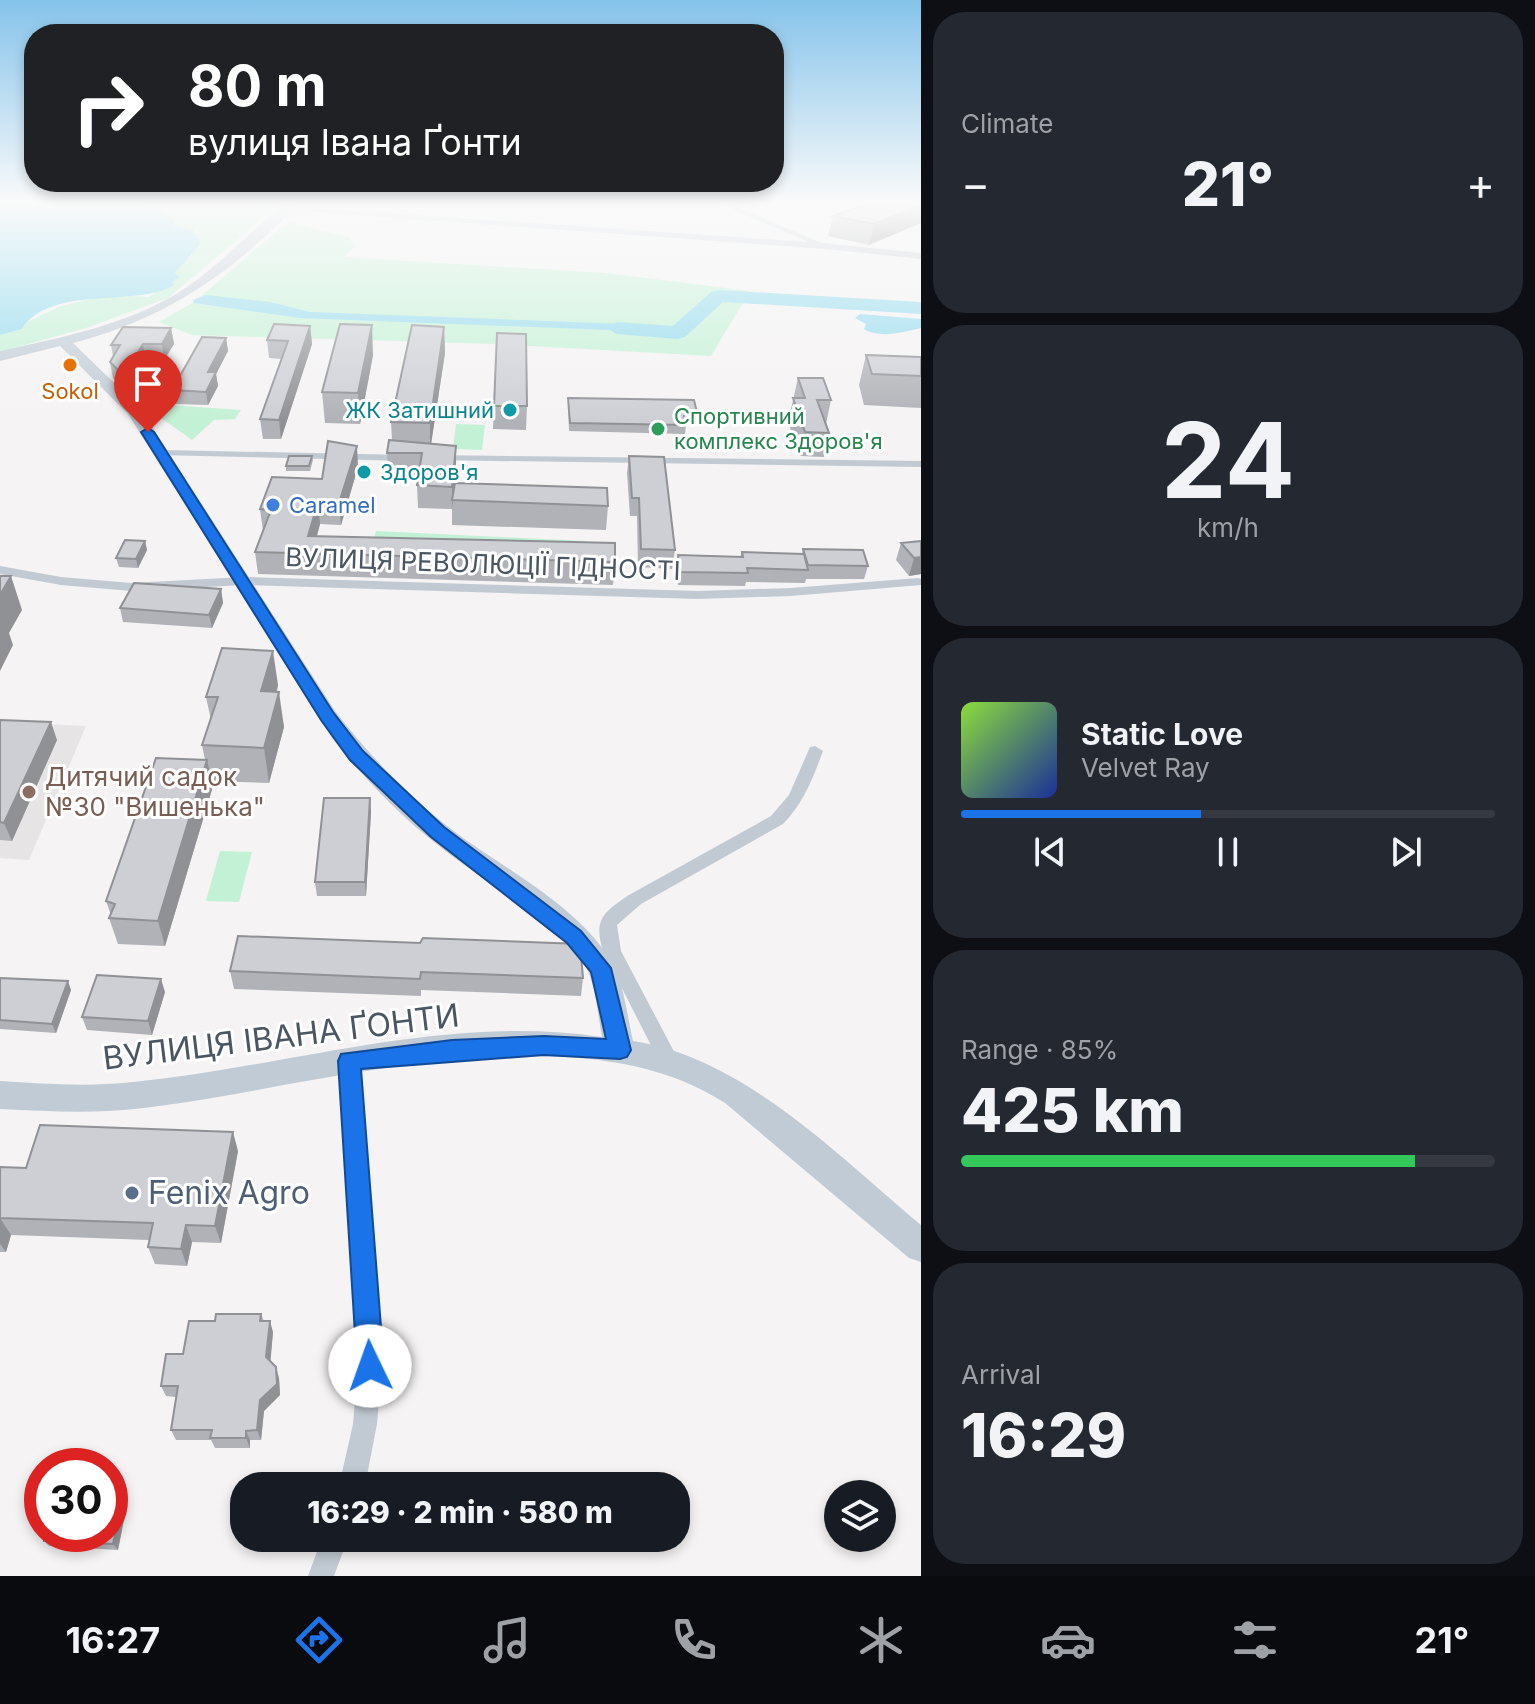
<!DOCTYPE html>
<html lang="en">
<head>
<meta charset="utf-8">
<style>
	body { margin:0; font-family:Inter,sans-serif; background:#242831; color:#f1f3f6; height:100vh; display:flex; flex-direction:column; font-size:30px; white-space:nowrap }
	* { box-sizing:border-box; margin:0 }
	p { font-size:26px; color:#9ea1a6 }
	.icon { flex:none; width:44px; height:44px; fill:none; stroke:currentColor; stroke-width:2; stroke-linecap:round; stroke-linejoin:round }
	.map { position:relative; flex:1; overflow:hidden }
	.drawer { display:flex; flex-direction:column; gap:12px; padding:12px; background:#0d0f14; width:614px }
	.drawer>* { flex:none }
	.banner { position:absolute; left:24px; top:24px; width:760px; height:168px; border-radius:32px; box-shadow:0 4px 12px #0003; background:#202124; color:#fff; overflow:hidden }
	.controls { position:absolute; left:824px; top:1480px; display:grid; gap:16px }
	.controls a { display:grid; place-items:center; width:72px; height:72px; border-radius:50%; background:#171b24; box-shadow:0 4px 12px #0003; font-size:40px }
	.speed { position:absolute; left:24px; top:1448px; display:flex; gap:16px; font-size:40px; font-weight:700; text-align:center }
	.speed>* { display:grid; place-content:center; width:104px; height:104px; border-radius:50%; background:#171b24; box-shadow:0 4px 12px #0003; line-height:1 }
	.speed .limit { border:12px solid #d22; background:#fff; color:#111 }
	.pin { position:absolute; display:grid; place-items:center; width:68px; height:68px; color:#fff; margin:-82px -34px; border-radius:50% 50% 50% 0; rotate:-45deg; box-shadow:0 0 8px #0007 }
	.pin .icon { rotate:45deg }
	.me { position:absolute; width:88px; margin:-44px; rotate:357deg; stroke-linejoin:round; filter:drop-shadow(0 0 6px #0008) }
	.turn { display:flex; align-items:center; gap:28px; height:168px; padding:0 32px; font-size:36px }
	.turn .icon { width:104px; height:104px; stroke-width:2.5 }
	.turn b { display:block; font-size:56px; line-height:68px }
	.big { font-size:60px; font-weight:800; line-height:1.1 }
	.drawer .widget { flex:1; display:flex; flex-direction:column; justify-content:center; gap:12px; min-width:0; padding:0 28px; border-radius:32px; background:#242831 }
	.drawer .dial { align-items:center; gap:0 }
	.dial b { font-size:104px; line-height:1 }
	.song { display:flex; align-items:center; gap:24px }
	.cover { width:96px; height:96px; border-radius:12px; background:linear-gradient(135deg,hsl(90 70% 55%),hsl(230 70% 35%)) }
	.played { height:8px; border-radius:4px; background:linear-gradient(90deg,#1a73e8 45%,#363941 45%) }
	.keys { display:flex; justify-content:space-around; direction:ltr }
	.heat { display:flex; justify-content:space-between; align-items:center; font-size:44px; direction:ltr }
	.charge { height:12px; border-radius:6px; background:linear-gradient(90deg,#34c759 85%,#363941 0) }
	.trip { position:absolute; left:230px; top:1472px; width:460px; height:80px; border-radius:32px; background:#171b24; box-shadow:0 4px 12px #0003; font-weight:800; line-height:80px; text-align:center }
	.tabs { display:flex; height:128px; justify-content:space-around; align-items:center; background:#090b0e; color:#9ea1a6 }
	.tabs .icon { width:56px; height:56px }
	.tabs .on { color:#1a73e8 }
	.tabs b { font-size:36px; color:#f1f3f6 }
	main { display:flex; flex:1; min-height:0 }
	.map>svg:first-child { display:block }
	.education { fill:#e6e4e5 }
	.green { fill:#c3f1d5 }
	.water { fill:#90daee }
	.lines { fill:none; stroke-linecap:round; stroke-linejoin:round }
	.river { fill:#90daee; fill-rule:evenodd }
	.minor { fill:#c1cad2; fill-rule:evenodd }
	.secondary { fill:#c1cbd6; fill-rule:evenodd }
	.wall { fill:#b0b2b7 }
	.shaded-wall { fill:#909195 }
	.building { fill:#cdcfd5; stroke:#909195; stroke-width:2 }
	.route { fill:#1a73e8; stroke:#114b97; stroke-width:2 }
	.food-dot { fill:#e8710a; stroke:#fff; stroke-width:3 }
	.culture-dot { fill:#0f9aa8; stroke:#fff; stroke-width:3 }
	.leisure-dot { fill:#2e9e5b; stroke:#fff; stroke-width:3 }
	.shop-dot { fill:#3f7fe0; stroke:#fff; stroke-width:3 }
	.education-dot { fill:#8d6e63; stroke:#fff; stroke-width:3 }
	.service-dot { fill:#5c6f8a; stroke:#fff; stroke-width:3 }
	.labels { text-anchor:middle; stroke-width:6; stroke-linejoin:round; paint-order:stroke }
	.far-food-label { font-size:22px; fill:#c56008; stroke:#fff }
	.far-culture-label { font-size:22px; fill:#0d838f; stroke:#fff; text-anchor:end }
	.far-leisure-label { font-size:22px; fill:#27864d; stroke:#fff; text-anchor:start }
	.far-shop-label { font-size:22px; fill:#366cbe; stroke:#fff; text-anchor:start }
	.street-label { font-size:26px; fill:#4a5661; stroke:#fff }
	.education-label { font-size:26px; fill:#785e54; stroke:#fff; text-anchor:start }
	.near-street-label { font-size:32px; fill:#4a5661; stroke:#fff }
	.near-service-label { font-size:32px; fill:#4e5e75; stroke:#fff; text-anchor:start }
</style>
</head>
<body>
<main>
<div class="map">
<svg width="921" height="1576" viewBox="0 0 921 1576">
	<rect width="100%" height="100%" fill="#f5f3f3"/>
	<!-- education -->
	<path class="education" d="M0,722L86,726L29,860L0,858Z"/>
	<!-- green -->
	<g class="green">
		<path d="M137,202H282L168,298L89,327L0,352V335L22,329L27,322L61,306L111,295L149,297L179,277L175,273L201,243L193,230L175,226L173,218Z"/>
		<path d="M288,222L349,237L355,246L344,257L606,273L750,291L711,356L496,344L192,335L159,322L194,302Z"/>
		<path d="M140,403L241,410L235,419L214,420L192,440Z"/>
		<path d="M456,424L485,425L482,450L453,449Z"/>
		<path d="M376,531L586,541L585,557L372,546Z"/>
		<path d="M220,851L252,852L239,902L206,901Z"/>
	</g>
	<!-- water -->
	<g class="water">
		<path d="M0,202H137L173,218L175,226L193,230L201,243L175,273L180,277L172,282L174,285C138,308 50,284 22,329L0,335Z"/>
		<path d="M206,295L270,302L310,312L654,325L661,332L300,318L194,303L193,300Z"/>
		<path d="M860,314L921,319V328C903,332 881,339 864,329L866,324L855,318Z"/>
	</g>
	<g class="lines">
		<!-- river -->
		<path class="river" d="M718,290L921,302V314L723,302L685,337L678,339L617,334L607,328L617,322L673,326L711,292Z"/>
		<!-- minor -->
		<g class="minor">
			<path d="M715,202H725L822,243L921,253V259L826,249L285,210L281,208L285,206L809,242Z"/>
			<path d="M162,450L408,455L414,458L408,461L158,455V451Z"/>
			<path d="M435,455L921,461V467L431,460V456Z"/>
			<path d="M0,566L61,577L131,583L244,577L698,591L791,588L918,578L921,579V585L791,596L698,599L244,585L131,591L61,585L0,574Z"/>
			<path d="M815,746L823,751C813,778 803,804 783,824L641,904L617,925L621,951L679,1061L676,1067L669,1070L662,1067L603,951C593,919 604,912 629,895L771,816L789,795L810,747Z"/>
			<path d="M349,1052L356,1055L359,1061L382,1366L377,1424L365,1486H339L353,1424L358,1366L339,1061L342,1055Z"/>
			<path d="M322,1538H348L334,1576H308Z"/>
		</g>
		<!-- secondary -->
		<path class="secondary" d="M286,202H299C237,271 163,320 73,343L140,408L335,711C370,756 409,797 455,832C506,870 575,904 610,959C624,981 627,1016 633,1041C744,1058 837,1155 921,1225V1262L909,1258L725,1103C571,1003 305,1091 134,1109C90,1114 44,1111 0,1109V1081C44,1084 89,1087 133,1082C287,1067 447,1013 602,1037C598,1016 596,990 588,971C571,934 469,871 434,842C396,812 362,776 332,738L128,414L60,346L0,361V351C64,337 132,324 187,287C223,262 253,229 286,202Z"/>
	</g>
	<!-- wall -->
	<g class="wall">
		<path d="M921,202L869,245L828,236L833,216Z"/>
		<path d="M310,326L312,344L281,439H263L260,419L282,359L269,358L267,340Z"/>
		<path d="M444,327L445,353L431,443L456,467L454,487L608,506L606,530L452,525V505V509L418,508L417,485L419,475H388L387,453L392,440L391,422Z"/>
		<path d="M171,328L174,344L164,360L146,359L127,391L113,378L110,362L113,356L111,345Z"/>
		<path d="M497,333L527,406L526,430L493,429Z"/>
		<path d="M226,338L228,351L216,374L218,386L208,405L175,404L172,390Z"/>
		<path d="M373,355L360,424L325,423L322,392Z"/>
		<path d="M866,355L921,357V408L864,405L859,385Z"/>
		<path d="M798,378L831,400L826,424L829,433L824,457L800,456L788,422Z"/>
		<path d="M568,398L698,417L696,425H686L685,434L569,431Z"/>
		<path d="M312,456L313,460L310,471H286V466Z"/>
		<path d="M629,456L675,550L672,569L638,567L637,516H630L627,473Z"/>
		<path d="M358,467L341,525L320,524L317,536L615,562L613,585L258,574L255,552L263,531L260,509L322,479Z"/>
		<path d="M145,541L147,550L138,568L119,567L116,558Z"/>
		<path d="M921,541V574L909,576L896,560L901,543Z"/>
		<path d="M803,549L868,566L864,579H806L805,583L746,582L745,586L678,585L676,569L678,555L740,557L742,552L802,554Z"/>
		<path d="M221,589L223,603L212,628L123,622L120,608Z"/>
		<path d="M278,685L277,692L284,727L269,783L211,781L213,786L165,946L118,944L109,918L111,915L106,901L205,760L202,745L211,720L206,697Z"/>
		<path d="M0,720L57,740L12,841L0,840Z"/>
		<path d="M370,798L371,812L366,896H317L315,882Z"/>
		<path d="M238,936L583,978L581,996L421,990V996L234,989L230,971Z"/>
		<path d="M0,978L71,990L56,1033L0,1029Z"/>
		<path d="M165,992L152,1035L87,1030L82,1017Z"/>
		<path d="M238,1151L221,1243L192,1242L187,1266L155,1264L148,1247L149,1240L11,1235L6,1252H0V1167L26,1168Z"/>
		<path d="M261,1314L264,1321L273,1332L270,1361L279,1378L280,1395L264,1411L261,1440H250V1448H215L211,1440H176L171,1430L176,1397L166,1396L161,1386L183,1354L215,1321Z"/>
		<path d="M125,1514L118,1550L49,1546L44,1541Z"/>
	</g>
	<!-- shaded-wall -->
	<g class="shaded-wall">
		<path d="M921,206V223L869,245L874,224Z"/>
		<path d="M372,325L373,355L360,424L358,393Z"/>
		<path d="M310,326L312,344L281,439L279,420Z"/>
		<path d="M444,327L445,353L430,451V423Z"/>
		<path d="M171,328L174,344L164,360L162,344Z"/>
		<path d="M226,338L228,351L216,374L218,386L208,405L206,392L208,372Z"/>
		<path d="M143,344L146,359L127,391L123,375Z"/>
		<path d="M357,446L358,467L341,525L339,503Z"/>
		<path d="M456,446V467L452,509V487Z"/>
		<path d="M318,502L320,524L312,553L308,536Z"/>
		<path d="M145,541L147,550L138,568L136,559Z"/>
		<path d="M921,557V574L909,576L914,558Z"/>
		<path d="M11,576L22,610L9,633L13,645L0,671V595Z"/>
		<path d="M221,589L223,603L212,628L209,615Z"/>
		<path d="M273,651L278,685L267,726L261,691Z"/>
		<path d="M279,692L284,727L269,783L264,748Z"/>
		<path d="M51,722L57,740L12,841L4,823Z"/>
		<path d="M207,760L213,786L165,946L158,921Z"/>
		<path d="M370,798L371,812L366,896L365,882Z"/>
		<path d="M161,979L165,992L152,1035L148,1021Z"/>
		<path d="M68,981L71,990L56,1033L52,1024Z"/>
		<path d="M233,1132L238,1151L221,1243L215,1226Z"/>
		<path d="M0,1218L11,1235L6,1252L0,1244Z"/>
		<path d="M186,1225L192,1242L187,1266L181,1249Z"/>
		<path d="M270,1321L273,1332L270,1367L266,1357Z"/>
		<path d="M276,1367L279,1378L280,1395L264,1411L261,1440L257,1430L260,1400Z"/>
		<path d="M246,1431L250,1440V1448L246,1438Z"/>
		<path d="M121,1508L125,1514L118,1550L113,1544Z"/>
	</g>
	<!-- building -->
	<g class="building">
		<path d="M872,202H921V206L874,224L833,216Z"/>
		<path d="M274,324L310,326L279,420L260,419L288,341L267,340Z"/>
		<path d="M340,324L372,325L358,393L322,392Z"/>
		<path d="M412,325L444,327L430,423L391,422Z"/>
		<path d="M123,327L171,328L162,344H143L123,375L110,362L120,345H111Z"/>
		<path d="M497,333L526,334L527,406H494Z"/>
		<path d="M202,337L226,338L208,372H216L206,392L172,390Z"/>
		<path d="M866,355L921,357V376L872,374Z"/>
		<path d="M798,378H823L831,400H817L829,433L805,432L793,398H805Z"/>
		<path d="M568,398L694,400L698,417L684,416L686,425L570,423Z"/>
		<path d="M389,440L456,446L452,487L417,485L422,453H387Z"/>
		<path d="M328,441L357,446L339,503L318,502L308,536L615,543V562L255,552L271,510L260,509L272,477L322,479Z"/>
		<path d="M289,456H312L309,466H286Z"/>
		<path d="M629,456L664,457L675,550L641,549L639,498H632Z"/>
		<path d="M455,483L607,488L608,506L452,500Z"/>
		<path d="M125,540L145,541L136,559L116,558Z"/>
		<path d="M921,541V557L914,558L901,543Z"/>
		<path d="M803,549L863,550L868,566L808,565Z"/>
		<path d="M742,552L804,554L808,570L747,568L748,573L680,572L678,555L743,557Z"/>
		<path d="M0,576H11L0,595Z"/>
		<path d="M134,583L221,589L209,615L120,608Z"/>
		<path d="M222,648L273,651L261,691L279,692L264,748L202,745L218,697H206Z"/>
		<path d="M0,720L51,722L4,823L0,822Z"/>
		<path d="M156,758L207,760L158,921L109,918L115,904L106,901Z"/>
		<path d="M324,798H370L365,882H315Z"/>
		<path d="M238,936L420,943L423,938L580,944L583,978L421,972L420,979L230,971Z"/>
		<path d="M97,975L161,979L148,1021L82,1017Z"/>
		<path d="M0,978L68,981L52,1024L0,1020Z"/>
		<path d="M40,1125L233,1132L215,1226L186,1225L181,1249L148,1247L153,1223L0,1218V1219V1167L26,1168Z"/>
		<path d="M216,1314H261L260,1321H270L266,1357L276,1367L277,1384L260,1400L257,1430L246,1431V1438H210L212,1430H171L178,1386H161L166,1354H183L189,1321H215Z"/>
		<path d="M110,1507L121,1508L113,1544L44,1541L45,1534H110Z"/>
	</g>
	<!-- sky -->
	<linearGradient id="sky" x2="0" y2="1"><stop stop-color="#85c3ea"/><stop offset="0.48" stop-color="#fafafa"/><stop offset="1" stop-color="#fafafa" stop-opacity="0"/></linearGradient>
	<rect width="921" height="422" fill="url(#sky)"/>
	<!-- route -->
	<path class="route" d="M148,428L154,432L333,712L363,751L444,827L581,931L611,968L631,1050L627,1057L620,1059L544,1055L361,1069L384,1366L380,1376L370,1380L361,1376L357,1366L338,1061L341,1054L452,1040L544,1036L606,1039L591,972L567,943L431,837L350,760L321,720L141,432Z"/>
	<!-- markers -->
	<circle class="food-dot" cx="70" cy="365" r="8"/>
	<g class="culture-dot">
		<circle cx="510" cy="410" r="8"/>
		<circle cx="364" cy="472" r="8"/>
	</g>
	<circle class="leisure-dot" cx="658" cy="429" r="8"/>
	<circle class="shop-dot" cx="273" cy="505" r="8"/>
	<circle class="education-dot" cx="29" cy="792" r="8"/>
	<circle class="service-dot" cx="132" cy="1193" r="8"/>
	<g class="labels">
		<!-- far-food labels -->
		<g class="far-food-label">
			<text x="70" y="399">Sokol</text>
		</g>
		<!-- far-culture labels -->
		<g class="far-culture-label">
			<text x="494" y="418">ЖК Затишний</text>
			<text x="380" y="480" text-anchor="start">Здоров'я</text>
		</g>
		<!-- far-leisure labels -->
		<g class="far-leisure-label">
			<text x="674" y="424">Спортивний<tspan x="674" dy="25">комплекс Здоров'я</tspan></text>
		</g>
		<!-- far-shop labels -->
		<g class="far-shop-label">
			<text x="289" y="513">Caramel</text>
		</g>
		<!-- street labels -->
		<g class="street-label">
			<text transform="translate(483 564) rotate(2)" y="9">ВУЛИЦЯ РЕВОЛЮЦІЇ ГІДНОСТІ</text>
		</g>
		<!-- education labels -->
		<g class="education-label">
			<text x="45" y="786">Дитячий садок<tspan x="45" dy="30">№30 "Вишенька"</tspan></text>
		</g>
		<!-- near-street labels -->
		<g class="near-street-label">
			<text transform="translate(281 1037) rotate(-7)" y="11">ВУЛИЦЯ ІВАНА ҐОНТИ</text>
		</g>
		<!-- near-service labels -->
		<g class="near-service-label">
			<text x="148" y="1204">Fenix Agro</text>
		</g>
	</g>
</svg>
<div class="controls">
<a><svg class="icon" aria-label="layers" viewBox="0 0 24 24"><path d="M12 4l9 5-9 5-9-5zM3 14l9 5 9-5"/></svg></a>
</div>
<div class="speed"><div class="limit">30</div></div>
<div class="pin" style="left:148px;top:432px;background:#d93025"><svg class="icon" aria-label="arrive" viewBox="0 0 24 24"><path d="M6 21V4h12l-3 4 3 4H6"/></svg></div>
<svg class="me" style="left:370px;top:1366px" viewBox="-20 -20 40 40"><circle r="19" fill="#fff"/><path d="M0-13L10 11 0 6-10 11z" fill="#1a73e8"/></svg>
<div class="trip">16:29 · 2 min · 580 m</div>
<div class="banner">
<div class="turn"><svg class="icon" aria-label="right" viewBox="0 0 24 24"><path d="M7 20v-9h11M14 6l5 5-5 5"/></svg><div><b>80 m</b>вулиця Івана Ґонти</div></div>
</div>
</div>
<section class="drawer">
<div class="widget"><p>Climate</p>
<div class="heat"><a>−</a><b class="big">21°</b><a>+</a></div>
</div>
<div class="widget dial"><b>24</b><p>km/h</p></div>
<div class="widget">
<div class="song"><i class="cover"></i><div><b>Static Love</b><p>Velvet Ray</p></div></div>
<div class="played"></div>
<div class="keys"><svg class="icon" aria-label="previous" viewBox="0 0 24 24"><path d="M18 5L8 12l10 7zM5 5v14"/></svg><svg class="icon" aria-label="pause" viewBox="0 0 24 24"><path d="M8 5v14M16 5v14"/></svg><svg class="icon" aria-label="next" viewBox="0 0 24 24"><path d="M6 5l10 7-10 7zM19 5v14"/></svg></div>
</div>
<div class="widget"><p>Range · 85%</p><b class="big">425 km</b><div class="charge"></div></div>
<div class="widget"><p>Arrival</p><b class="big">16:29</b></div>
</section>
</main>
<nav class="tabs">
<b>16:27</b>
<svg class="icon on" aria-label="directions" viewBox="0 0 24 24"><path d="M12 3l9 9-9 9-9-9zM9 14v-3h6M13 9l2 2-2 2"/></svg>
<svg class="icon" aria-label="music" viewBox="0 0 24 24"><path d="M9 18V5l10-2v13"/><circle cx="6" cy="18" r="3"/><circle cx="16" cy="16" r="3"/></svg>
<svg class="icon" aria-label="phone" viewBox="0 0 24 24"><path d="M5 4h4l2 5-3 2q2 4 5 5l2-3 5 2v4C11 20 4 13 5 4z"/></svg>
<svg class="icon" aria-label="climate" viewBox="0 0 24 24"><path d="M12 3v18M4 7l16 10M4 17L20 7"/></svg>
<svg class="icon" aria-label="car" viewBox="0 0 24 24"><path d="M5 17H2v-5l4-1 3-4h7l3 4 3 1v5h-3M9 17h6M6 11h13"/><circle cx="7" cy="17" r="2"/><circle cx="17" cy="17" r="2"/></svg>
<svg class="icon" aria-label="filters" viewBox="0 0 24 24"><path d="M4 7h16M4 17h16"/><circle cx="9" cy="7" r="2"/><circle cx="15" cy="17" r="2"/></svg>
<b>21°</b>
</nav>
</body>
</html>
